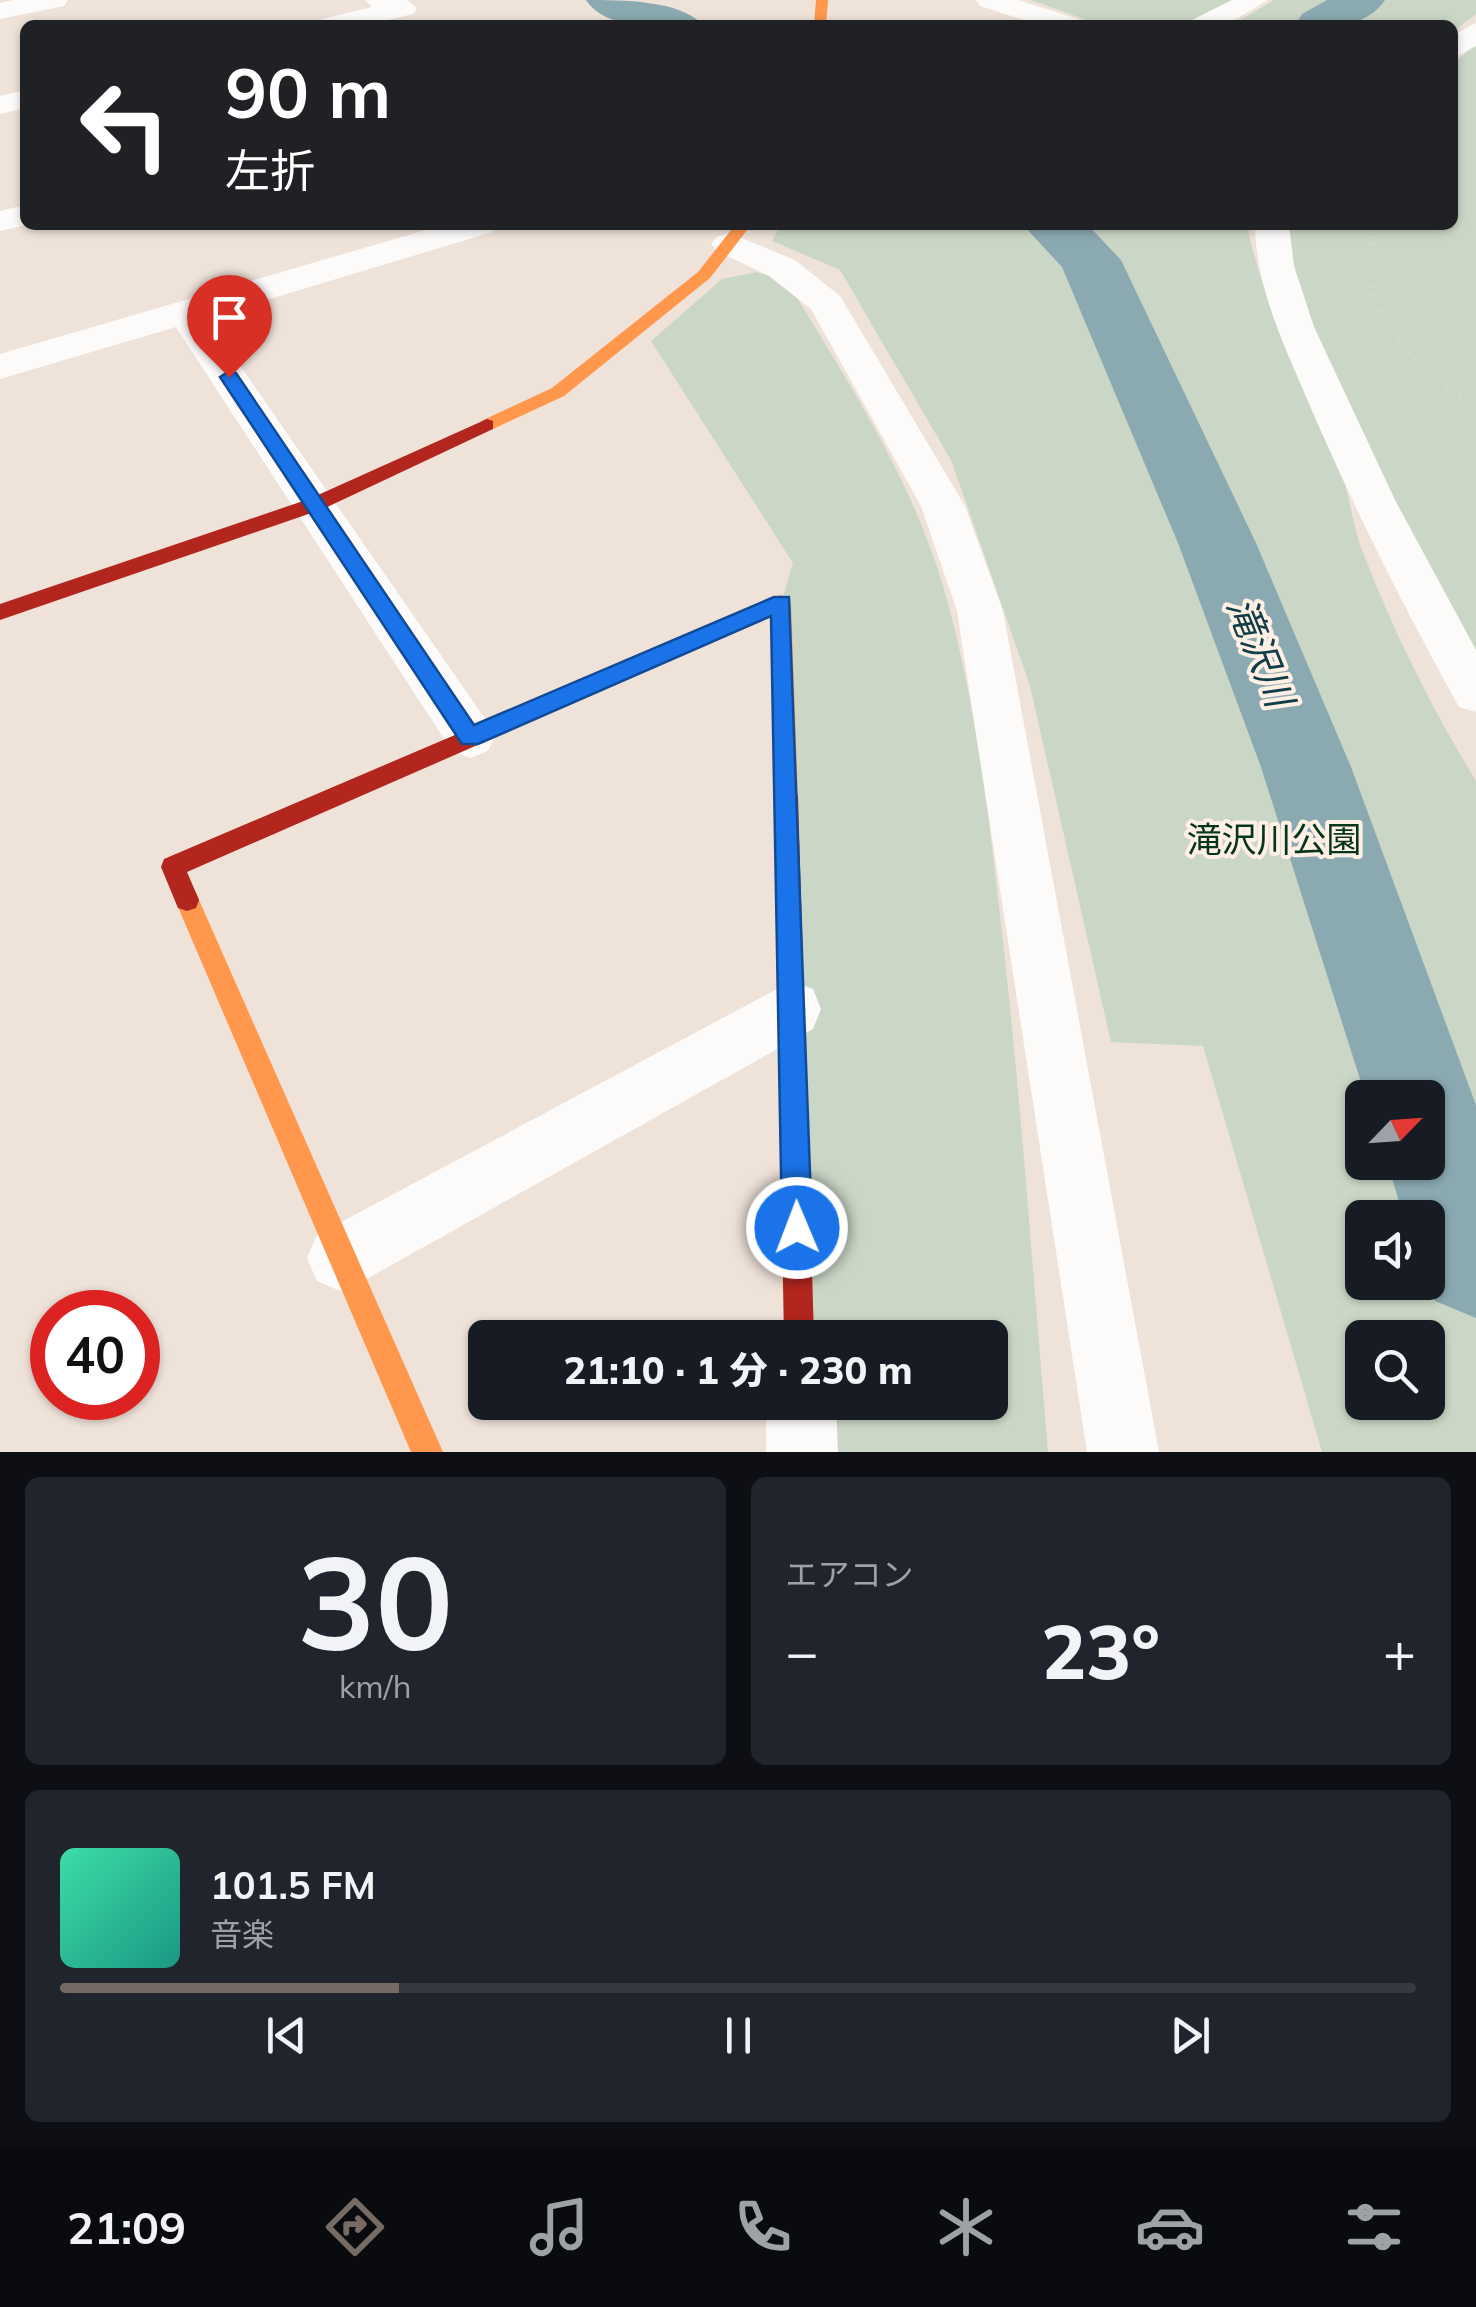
<!DOCTYPE html>
<html lang="ja">
<head>
<meta charset="utf-8">
<style>
	body { margin:0; font-family:Mulish,"Noto Sans JP",sans-serif; background:#20242c; color:#f1f3f6; height:100vh; display:flex; flex-direction:column; font-size:38px; white-space:nowrap }
	* { box-sizing:border-box; margin:0 }
	p { font-size:32px; color:#9ea1a6 }
	.icon { flex:none; width:55px; height:55px; fill:none; stroke:currentColor; stroke-width:2; stroke-linecap:round; stroke-linejoin:round }
	.map { position:relative; height:1452px; overflow:hidden }
	.panel { display:flex; flex-direction:column; gap:25px; padding:25px; background:#0d0f14; flex:1 }
	.panel>* { flex:none }
	.top-card { position:absolute; left:20px; top:20px; width:1438px; height:210px; border-radius:15px; box-shadow:0 2px 8px #0004; background:#202124; color:#fff; overflow:hidden }
	.needle { width:65px; rotate:65deg }
	.fabs { position:absolute; left:1345px; top:1080px; display:grid; gap:20px }
	.fabs a { display:grid; place-items:center; width:100px; height:100px; border-radius:15px; background:#171b24; box-shadow:0 2px 8px #0004; font-size:50px }
	.speed { position:absolute; left:30px; top:1290px; display:flex; gap:20px; font-size:50px; font-weight:700; text-align:center }
	.speed>* { display:grid; place-content:center; width:130px; height:130px; border-radius:50%; background:#171b24; box-shadow:0 2px 8px #0004; line-height:1 }
	.speed .limit { border:15px solid #d22; background:#fff; color:#111 }
	.pin { position:absolute; display:grid; place-items:center; width:85px; height:85px; color:#fff; margin:-102px -42px; border-radius:50% 50% 50% 0; rotate:-45deg; box-shadow:0 0 10px #0007 }
	.pin .icon { rotate:45deg }
	.me { position:absolute; width:110px; margin:-55px; rotate:359deg; stroke-linejoin:round; filter:drop-shadow(0 0 8px #0008) }
	.turn { display:flex; align-items:center; gap:35px; height:210px; padding:0 40px; font-size:45px }
	.turn .icon { width:130px; height:130px; stroke-width:2.5 }
	.turn b { display:block; font-size:70px; line-height:85px }
	.big { font-size:75px; font-weight:800; line-height:1.1 }
	.panel .card { flex:1; display:flex; flex-direction:column; justify-content:center; gap:15px; min-width:0; padding:0 35px; border-radius:15px; background:#20242c }
	.panel .dial { align-items:center; gap:0 }
	.dial b { font-size:130px; line-height:1 }
	.song { display:flex; align-items:center; gap:30px }
	.cover { width:120px; height:120px; border-radius:15px; background:linear-gradient(135deg,hsl(160 70% 55%),hsl(170 70% 35%)) }
	.played { height:10px; border-radius:5px; background:linear-gradient(90deg,#766b64 25%,#363941 25%) }
	.keys { display:flex; justify-content:space-around; direction:ltr }
	.heat { display:flex; justify-content:space-between; align-items:center; font-size:55px; direction:ltr }
	.panel .tiles { flex:1; display:grid; gap:25px; grid-template-columns:1fr 1fr }
	.card:last-child { grid-column:span 2 }
	.trip { position:absolute; left:468px; top:1320px; width:540px; height:100px; border-radius:15px; background:#171b24; box-shadow:0 2px 8px #0004; font-weight:800; line-height:100px; text-align:center }
	.tabs { display:flex; height:160px; justify-content:space-around; align-items:center; background:#090b0e; color:#9ea1a6 }
	.tabs .icon { width:70px; height:70px }
	.tabs .active { color:#766b64 }
	.tabs b { font-size:45px; color:#f1f3f6 }
	.map>svg:first-child { display:block }
	.green { fill:#cbd7c6; fill-rule:evenodd }
	.lines { fill:none; stroke-linecap:round; stroke-linejoin:round }
	.river { fill:#8aa9b0; fill-rule:evenodd }
	.path-far1 { stroke:#d8d4d1; stroke-width:4; stroke-dasharray:1 5; stroke-linecap:butt }
	.path { stroke:#d8d4d1; stroke-width:5; stroke-dasharray:2.5 6; stroke-linecap:butt }
	.street { fill:#fdfbf9; fill-rule:evenodd }
	.slow { fill:#ff974d; fill-rule:evenodd }
	.jam { fill:#b3261e; fill-rule:evenodd }
	.route { fill:#1a73e8; stroke:#114b97; stroke-width:2.5 }
	.labels { text-anchor:middle; stroke-width:8; stroke-linejoin:round; paint-order:stroke }
	.park-label { font-size:35px; fill:#04361c; stroke:#ffefe5 }
	.water-label { font-size:38px; font-style:italic; fill:#0f3d48; stroke:#ffefe5 }
</style>
</head>
<body>
<div class="map">
<svg width="1476" height="1452" viewBox="0 0 1476 1452">
	<rect width="100%" height="100%" fill="#efe2d9"/>
	<!-- green -->
	<g class="green">
		<path d="M1031,0H1238L1184,25H1101Z"/>
		<path d="M1274,0H1476V14L1453,32L1452,25H1232Z"/>
		<path d="M1476,44V663L1369,459L1283,252L1289,225H1452L1453,64Z"/>
		<path d="M780,225H1247C1264,313 1313,390 1342,474C1351,501 1353,529 1364,555C1394,633 1432,709 1476,781V1452H1322L1203,1046L1111,1042L1030,686L951,460L840,270L772,241ZM1362,1098H1428V1162H1362ZM1362,1218H1428V1282H1362ZM1362,1338H1428V1402H1362Z"/>
		<path d="M756,272L782,279L796,296C852,388 912,481 943,586C975,695 988,810 1001,923C1021,1099 1033,1276 1048,1452H816L814,1403L990,1402V1338L810,1337L781,603L793,563L651,341L722,279Z"/>
	</g>
	<g class="lines">
		<!-- river -->
		<g class="river">
			<path d="M586,0C622,0 680,0 703,25C667,25 609,34 586,0Z"/>
			<path d="M1327,0H1385C1363,31 1329,25 1295,25L1302,14Z"/>
			<path d="M1023,225H1088L1121,260L1256,543L1351,767L1476,1105V1318L1435,1301L1427,1282L1428,1218H1404L1387,1162H1428V1098H1366L1261,767L1178,543L1062,267Z"/>
		</g>
		<!-- path-far1 -->
		<g class="path-far1">
			<path d="M1104,19L1134,22L1175,0"/>
			<path d="M1452,158L1476,145"/>
			<path d="M1370,245L1375,225"/>
		</g>
		<!-- path -->
		<path class="path" d="M1371,243C1354,318 1427,368 1476,412"/>
		<!-- street -->
		<g class="street">
			<path d="M13,0H68L64,6L0,19V3Z"/>
			<path d="M365,0H407L417,8L413,14L367,25H318L322,19L372,7Z"/>
			<path d="M976,0H1018L1078,19L1082,25H1039L980,6Z"/>
			<path d="M1232,0H1268L1226,25H1190L1194,19Z"/>
			<path d="M1476,23V46L1452,59V36Z"/>
			<path d="M25,90V108L0,114V96Z"/>
			<path d="M25,205L26,225L0,231V211Z"/>
			<path d="M443,225H497L492,232L207,318L488,723L495,737L488,751L470,758L452,751L176,327L0,379V354Z"/>
			<path d="M1255,225H1289L1294,266L1314,327L1396,502L1476,650V712L1459,707C1403,606 1352,504 1307,399C1283,342 1256,288 1255,225Z"/>
			<path d="M729,233L795,260L840,296L965,506L1003,611L1159,1452H1087L957,611L921,506L811,309L769,276L717,251L711,244L717,237Z"/>
			<path d="M792,981L813,989L821,1009L813,1029L363,1281L340,1291L317,1281L307,1258L317,1235Z"/>
			<path d="M766,1402H836L838,1452H766Z"/>
		</g>
		<!-- slow -->
		<g class="slow">
			<path d="M816,0H828L826,25H814Z"/>
			<path d="M735,225H751L710,278L564,396L493,429H481V421L552,388L698,272Z"/>
			<path d="M781,595L791,603L798,796L794,803L786,806L778,803L774,796L771,616L592,695H576L573,689L576,683Z"/>
			<path d="M187,889L196,892L199,900L443,1452H411L175,900L178,892Z"/>
		</g>
		<!-- jam -->
		<g class="jam">
			<path d="M487,419L493,421V429L323,509L0,620V604L309,499Z"/>
			<path d="M584,680L592,683L595,689L592,695L187,872L199,900L196,908L187,911L178,908L161,867L164,859Z"/>
			<path d="M786,786L794,789L798,796L814,1338H784L774,796L778,789Z"/>
		</g>
	</g>
	<!-- route -->
	<path class="route" d="M229,371L236,373L474,725L774,597H789L812,1228L808,1238L797,1243L786,1238L782,1228L771,616L478,744H462L220,377Z"/>
	<g class="labels">
		<!-- park labels -->
		<g class="park-label">
			<text x="1274" y="852">滝沢川公園</text>
		</g>
		<!-- water labels -->
		<g class="water-label">
			<text transform="translate(1260 652) rotate(68)" y="13">滝沢川</text>
		</g>
	</g>
</svg>
<div class="fabs">
<a><svg class="needle" viewBox="-14 -14 28 28"><path d="M0-13l5 13h-10z" fill="#e53935"/><path d="M0 13l5-13h-10z" fill="#9ea1a6"/></svg></a>
<a><svg class="icon" aria-label="sound" viewBox="0 0 24 24"><path d="M4 9h4l5-4v14l-5-4H4zM17 9q2 3 0 6"/></svg></a>
<a><svg class="icon" aria-label="search" viewBox="0 0 24 24"><circle cx="10" cy="10" r="6"/><path d="M15 15l6 6"/></svg></a>
</div>
<div class="speed"><div class="limit">40</div></div>
<div class="pin" style="left:229px;top:377px;background:#d93025"><svg class="icon" aria-label="arrive" viewBox="0 0 24 24"><path d="M6 21V4h12l-3 4 3 4H6"/></svg></div>
<svg class="me" style="left:797px;top:1228px" viewBox="-20 -20 40 40"><circle r="17" fill="#1a73e8" stroke="#fff" stroke-width="3"/><path d="M0-11L8 9 0 5-8 9z" fill="#fff"/></svg>
<div class="trip">21:10 · 1 分 · 230 m</div>
<div class="top-card">
<div class="turn"><svg class="icon" aria-label="left" viewBox="0 0 24 24"><path d="M17 20v-9H6M10 6l-5 5 5 5"/></svg><div><b>90 m</b>左折</div></div>
</div>
</div>
<section class="panel">
<div class="tiles">
<div class="card dial"><b>30</b><p>km/h</p></div>
<div class="card"><p>エアコン</p>
<div class="heat"><a>−</a><b class="big">23°</b><a>+</a></div>
</div>
<div class="card">
<div class="song"><i class="cover"></i><div><b>101.5 FM</b><p>音楽</p></div></div>
<div class="played"></div>
<div class="keys"><svg class="icon" aria-label="previous" viewBox="0 0 24 24"><path d="M18 5L8 12l10 7zM5 5v14"/></svg><svg class="icon" aria-label="pause" viewBox="0 0 24 24"><path d="M8 5v14M16 5v14"/></svg><svg class="icon" aria-label="next" viewBox="0 0 24 24"><path d="M6 5l10 7-10 7zM19 5v14"/></svg></div>
</div>
</div>
</section>
<nav class="tabs">
<b>21:09</b>
<svg class="icon active" aria-label="directions" viewBox="0 0 24 24"><path d="M12 3l9 9-9 9-9-9zM9 14v-3h6M13 9l2 2-2 2"/></svg>
<svg class="icon" aria-label="music" viewBox="0 0 24 24"><path d="M9 18V5l10-2v13"/><circle cx="6" cy="18" r="3"/><circle cx="16" cy="16" r="3"/></svg>
<svg class="icon" aria-label="phone" viewBox="0 0 24 24"><path d="M5 4h4l2 5-3 2q2 4 5 5l2-3 5 2v4C11 20 4 13 5 4z"/></svg>
<svg class="icon" aria-label="climate" viewBox="0 0 24 24"><path d="M12 3v18M4 7l16 10M4 17L20 7"/></svg>
<svg class="icon" aria-label="car" viewBox="0 0 24 24"><path d="M5 17H2v-5l4-1 3-4h7l3 4 3 1v5h-3M9 17h6M6 11h13"/><circle cx="7" cy="17" r="2"/><circle cx="17" cy="17" r="2"/></svg>
<svg class="icon" aria-label="filters" viewBox="0 0 24 24"><path d="M4 7h16M4 17h16"/><circle cx="9" cy="7" r="2"/><circle cx="15" cy="17" r="2"/></svg>
</nav>
</body>
</html>
